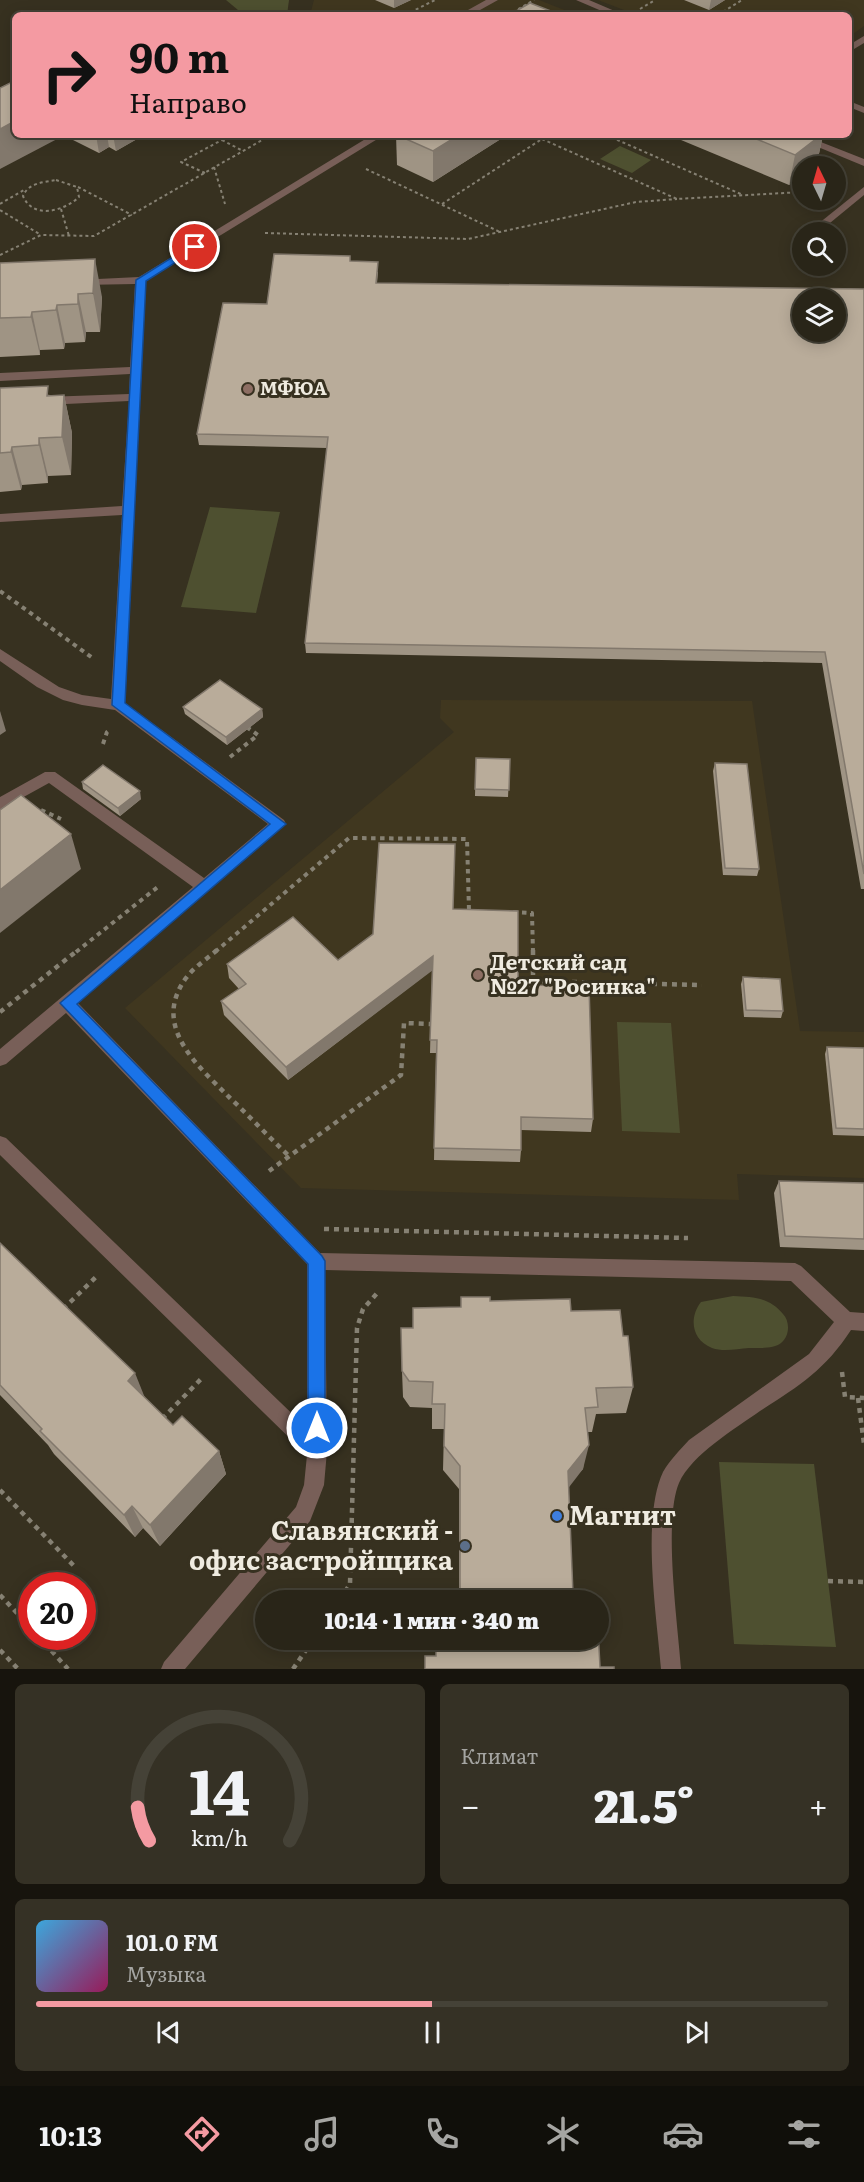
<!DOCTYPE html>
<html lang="ru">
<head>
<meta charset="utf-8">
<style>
	body { margin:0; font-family:Literata,serif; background:#353125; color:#f1f3f6; height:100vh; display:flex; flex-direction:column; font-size:22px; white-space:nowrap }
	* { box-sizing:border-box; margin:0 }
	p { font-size:20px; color:#a5a5a2 }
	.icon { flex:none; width:33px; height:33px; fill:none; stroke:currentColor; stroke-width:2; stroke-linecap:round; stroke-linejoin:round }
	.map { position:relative; height:1669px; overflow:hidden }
	.sheet { display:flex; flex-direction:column; gap:15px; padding:15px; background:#17140d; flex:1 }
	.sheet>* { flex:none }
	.banner { position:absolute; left:12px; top:12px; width:840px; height:126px; border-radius:9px; box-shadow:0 3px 15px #0003,0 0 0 2px #454237; background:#f49aa2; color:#111; overflow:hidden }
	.needle { width:39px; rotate:355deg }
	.buttons { position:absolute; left:792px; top:156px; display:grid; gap:12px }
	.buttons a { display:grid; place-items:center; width:54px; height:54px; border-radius:50%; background:#292518; box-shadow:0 3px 15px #0003,0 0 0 2px #454237; font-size:30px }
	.speed { position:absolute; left:18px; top:1572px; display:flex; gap:12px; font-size:30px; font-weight:700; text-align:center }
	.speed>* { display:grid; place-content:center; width:78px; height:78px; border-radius:50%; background:#292518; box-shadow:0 3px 15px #0003,0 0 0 2px #454237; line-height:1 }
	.speed .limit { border:9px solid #d22; background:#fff; color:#111 }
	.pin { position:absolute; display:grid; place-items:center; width:51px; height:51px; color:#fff; margin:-26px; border:3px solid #fff; border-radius:50%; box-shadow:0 2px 6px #0007 }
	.me { position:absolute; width:66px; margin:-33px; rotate:0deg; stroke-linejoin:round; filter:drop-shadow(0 0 4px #0008) }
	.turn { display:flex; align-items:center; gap:21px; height:126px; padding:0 18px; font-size:27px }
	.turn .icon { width:78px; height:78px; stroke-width:2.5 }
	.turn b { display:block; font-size:42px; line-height:51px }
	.big { font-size:45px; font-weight:800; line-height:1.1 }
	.sheet .card { flex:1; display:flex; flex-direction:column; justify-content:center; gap:9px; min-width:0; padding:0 21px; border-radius:9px; background:#353125 }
	.sheet .dial { align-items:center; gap:0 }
	.dial svg { height:156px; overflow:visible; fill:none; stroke:#454237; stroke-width:7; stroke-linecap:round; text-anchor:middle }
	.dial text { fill:#f1f3f6; stroke:none }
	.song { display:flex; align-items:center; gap:18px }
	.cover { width:72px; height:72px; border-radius:9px; background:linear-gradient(135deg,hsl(200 70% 55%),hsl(330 70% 35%)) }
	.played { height:6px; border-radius:3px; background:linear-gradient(90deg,#f49aa2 50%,#454237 50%) }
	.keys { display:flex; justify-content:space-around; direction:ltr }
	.heat { display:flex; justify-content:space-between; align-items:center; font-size:33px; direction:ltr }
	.sheet .tiles { flex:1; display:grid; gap:15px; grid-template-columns:1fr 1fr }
	.card:last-child { grid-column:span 2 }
	.trip { position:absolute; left:255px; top:1590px; width:354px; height:60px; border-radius:30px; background:#292518; box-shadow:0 3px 15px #0003,0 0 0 2px #454237; font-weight:800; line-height:60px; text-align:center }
	.tab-bar { display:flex; height:96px; justify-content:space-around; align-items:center; background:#100f0a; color:#a5a5a2 }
	.tab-bar .icon { width:42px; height:42px }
	.tab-bar .current { color:#f49aa2 }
	.tab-bar b { font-size:27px; color:#f1f3f6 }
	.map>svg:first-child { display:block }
	.built { fill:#40371f }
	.green { fill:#4e5030 }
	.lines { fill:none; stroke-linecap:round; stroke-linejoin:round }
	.path-far2 { stroke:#868173; stroke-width:2; stroke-dasharray:3 3; stroke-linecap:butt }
	.path-far1 { stroke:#868173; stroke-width:4; stroke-dasharray:4.5 4.5; stroke-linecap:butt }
	.path { stroke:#868173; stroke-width:4.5; stroke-dasharray:5 5; stroke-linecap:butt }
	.service { fill:#785f58; fill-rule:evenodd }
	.tertiary { fill:#785f58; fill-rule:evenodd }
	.wall { fill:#9f9484 }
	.shaded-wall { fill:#82786c }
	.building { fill:#b9ac9a; stroke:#82786c; stroke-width:1.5; fill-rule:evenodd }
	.route { fill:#1a73e8; stroke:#114b97; stroke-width:1.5 }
	.education-dot { fill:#8d6e63; stroke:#373120; stroke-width:2 }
	.shop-dot { fill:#3f7fe0; stroke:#373120; stroke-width:2 }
	.service-dot { fill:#5c6f8a; stroke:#373120; stroke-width:2 }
	.labels { text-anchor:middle; stroke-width:6; stroke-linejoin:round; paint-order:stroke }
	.far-poi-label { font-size:18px; font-weight:bold; fill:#efebe0; stroke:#373120; text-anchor:start }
	.poi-label { font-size:21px; font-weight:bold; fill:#efebe0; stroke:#373120; text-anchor:start }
	.near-poi-label { font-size:26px; font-weight:bold; fill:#efebe0; stroke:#373120; text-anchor:start }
</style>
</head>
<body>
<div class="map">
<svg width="864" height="1669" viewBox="0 0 864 1669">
	<rect width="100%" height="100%" fill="#373120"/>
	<!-- built -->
	<g class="built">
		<path d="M314,0H539L577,15H310Z"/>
		<path d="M598,0H864V26L849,37V15H637Z"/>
		<path d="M441,700L752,701L800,1031L864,1032V1178L737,1174L739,1200L301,1188L125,1008L454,732L440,718Z"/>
	</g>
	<!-- green -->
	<g class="green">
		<path d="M226,0H289L287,15H244Z"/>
		<path d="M620,146L651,160L632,173L600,159Z"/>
		<path d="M210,507L280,512L256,613L181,607Z"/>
		<path d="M617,1022L671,1023L680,1133L622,1131Z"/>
		<path d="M733,1296C753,1297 769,1297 783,1314C790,1321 790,1336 781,1343C774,1349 758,1348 749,1348C737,1349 723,1352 712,1348C691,1340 689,1317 701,1302Z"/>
		<path d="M719,1462L814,1464L836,1647L734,1644Z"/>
	</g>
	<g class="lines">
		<!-- path-far2 -->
		<g class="path-far2">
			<path d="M640,9L655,0"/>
			<path d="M513,12L534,0"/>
			<path d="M405,15L435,0"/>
			<path d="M718,15L742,0"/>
			<path d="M606,135L743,195"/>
			<path d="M542,139L677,199L802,192"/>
			<path d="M222,140L243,151"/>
			<path d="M214,167L225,204"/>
			<path d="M366,169L500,232"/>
			<path d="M205,173L181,162L231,135"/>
			<path d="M56,180L77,187L79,197C64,211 33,220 23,196C28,183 44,182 56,180Z"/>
			<path d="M78,187L132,215"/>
			<path d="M0,204L24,190"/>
			<path d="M442,204L548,135"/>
			<path d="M61,209L69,236"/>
			<path d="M0,210L41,235"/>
			<path d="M265,233L468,239L636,202L677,199"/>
			<path d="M0,255L41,235L94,236L271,135"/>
		</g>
		<!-- path-far1 -->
		<g class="path-far1">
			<path d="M0,591L94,659"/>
			<path d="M103,744L107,732L111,729"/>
			<path d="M230,757L258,735L248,728"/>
			<path d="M41,810L61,819"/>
			<path d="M513,912L532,913L533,952"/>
			<path d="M76,952L159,886"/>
			<path d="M215,952L349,838L467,839L469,911"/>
		</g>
		<!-- path -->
		<g class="path">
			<path d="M217,950C207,959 194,967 186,978C151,1026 197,1065 229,1097C249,1116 268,1136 288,1155"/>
			<path d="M533,950V981L702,985"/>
			<path d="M0,1012L78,950"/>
			<path d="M269,1171L401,1075L404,1023L431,1024"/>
			<path d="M324,1229L688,1238"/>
			<path d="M63,1309L96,1277"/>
			<path d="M842,1372L845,1397L864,1398"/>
			<path d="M858,1398L864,1444"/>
			<path d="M162,1419L203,1377"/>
			<path d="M0,1490L76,1568"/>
			<path d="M828,1581L864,1582"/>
			<path d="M0,1595L32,1629"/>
			<path d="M340,1600L350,1584L357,1328L363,1309L379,1291"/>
			<path d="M38,1636L68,1669"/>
			<path d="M0,1650L18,1669"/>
			<path d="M293,1669L313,1640"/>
		</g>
		<!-- service -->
		<g class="service">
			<path d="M486,0H498L471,15H459Z"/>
			<path d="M864,36V43L849,52V45Z"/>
			<path d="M372,135H384L146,281L125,703L284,820L286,824L78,1003L320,1253L795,1263L801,1266L850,1312L864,1313V1331L851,1330C825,1370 799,1386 760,1411C735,1429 692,1454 679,1483C663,1521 678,1625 681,1669H661C657,1617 641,1519 663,1472C670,1460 680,1450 689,1440L809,1354L834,1322L791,1281L325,1270L327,1451L324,1485L310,1521L185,1669H161L164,1662L296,1507L304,1485L307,1455L0,1155V1136L6,1138L307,1428V1264L66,1013L6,1064L0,1066V1049L193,887L49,783L0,810V797L45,772H55L204,878L268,824L115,710L82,705L63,700L37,687L0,661V649L59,687L82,695L111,699L122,515L0,522V514L122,506L129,401L45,405L39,401L45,397L129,394L130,374L0,381V373L130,367L135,284L81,285L77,284V280L139,277Z"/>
			<path d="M789,135H803L864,159V166Z"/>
			<path d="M864,187V195L819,232H808Z"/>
		</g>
		<!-- tertiary -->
		<g class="tertiary">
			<path d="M576,0H589L624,15H611Z"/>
			<path d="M849,101L864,107V113L849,107Z"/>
		</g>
	</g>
	<!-- wall -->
	<g class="wall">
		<path d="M375,0H411L394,8Z"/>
		<path d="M684,0H725L709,10Z"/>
		<path d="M63,135H144L116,151L109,147L99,153Z"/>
		<path d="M396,135H507L433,182L397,165Z"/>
		<path d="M669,135H823L817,163L813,166H802V175L789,185Z"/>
		<path d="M350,256V261L378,272L377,283L864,289V889H861L822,663L306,653L305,643L327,448L199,445L197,434L267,304Z"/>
		<path d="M0,263L102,297L100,332H86L85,342L65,343L64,349L40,350V355L0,357Z"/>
		<path d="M0,388L50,395H64L72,433L71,475L48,476V483L22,485L21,490L0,492Z"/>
		<path d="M183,707L262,709L263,717L227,745L185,714Z"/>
		<path d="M476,758L510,759L508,797L475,796Z"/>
		<path d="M715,763L759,869L757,876L723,875L713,771Z"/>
		<path d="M82,782L141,799L120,816L83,789Z"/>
		<path d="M453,909L518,985L593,1119L591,1132L521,1130V1150L520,1162L434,1160L436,1053H430L432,970L288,1080L224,1015L221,1001L239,989L229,978L227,964L338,960Z"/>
		<path d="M743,977L783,1011L781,1018L744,1017L741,984Z"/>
		<path d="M827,1047L864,1048V1136L833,1135L825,1054Z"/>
		<path d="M779,1181L864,1183V1250L780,1247L774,1193Z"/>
		<path d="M0,1243L145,1398L173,1425L219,1451L226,1474L160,1546L143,1528L135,1537L54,1454L48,1445L0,1395Z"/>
		<path d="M490,1301L571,1311L623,1336L633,1387L626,1413L596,1414L592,1432H587L583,1469L459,1593V1489L443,1470L444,1429H432V1408L410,1407L403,1397L402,1371L413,1328L461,1307Z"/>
	</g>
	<!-- shaded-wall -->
	<g class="shaded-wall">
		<path d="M394,0H411L394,8Z"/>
		<path d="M711,0H725L709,10Z"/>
		<path d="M15,121V135H58L59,138L0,169V129Z"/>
		<path d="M96,135H107L109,147L99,153Z"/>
		<path d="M113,135H144L116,151Z"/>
		<path d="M459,135H507L433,182V151Z"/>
		<path d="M821,135H823L817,163L813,166H802V175L789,185L795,155Z"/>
		<path d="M95,259L102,297L100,332L93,293Z"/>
		<path d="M78,294L86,332L85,342L78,304Z"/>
		<path d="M57,305L65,343L64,349L56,310Z"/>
		<path d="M32,312L40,350V355L31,317Z"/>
		<path d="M64,395L72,433L71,475L62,437Z"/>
		<path d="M39,438L48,476V483L39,445Z"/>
		<path d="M12,447L22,485L21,490L11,452Z"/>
		<path d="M262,709L263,717L227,745L226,737Z"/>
		<path d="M0,711L6,731L0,735Z"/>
		<path d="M140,791L141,799L120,816L118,808Z"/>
		<path d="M71,834L81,869L0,933V890Z"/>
		<path d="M433,956V970L288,1080L286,1067Z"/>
		<path d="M135,1373L145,1398L128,1381Z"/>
		<path d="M589,1445L583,1469L563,1495L568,1471Z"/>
		<path d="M219,1451L226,1474L160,1546L150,1525Z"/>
		<path d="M132,1506L143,1528L135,1537L124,1515Z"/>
	</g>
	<!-- building -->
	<g class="building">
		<path d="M530,3L561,15H509Z"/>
		<path d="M12,82L15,84V121L0,129V88Z"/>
		<path d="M397,135H459L433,151Z"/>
		<path d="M747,135H821L795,155Z"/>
		<path d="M274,254L350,256V261L378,262L376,283L864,289V874L825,652L305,643L328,437L197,434L223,303L267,304ZM802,298H836V332H802Z"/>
		<path d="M95,259L93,293L78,294V304L57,305L56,310L32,312L31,317L0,318V263Z"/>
		<path d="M48,386L47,396L64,395L62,437L39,438V445L12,447L11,452L0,453V388Z"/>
		<path d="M220,680L262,709L226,737L183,707Z"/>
		<path d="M476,758L510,759L509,790L475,789Z"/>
		<path d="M715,763L747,764L759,869L725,868Z"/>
		<path d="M103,765L140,791L118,808L82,782Z"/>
		<path d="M21,795L71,834L0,890V810Z"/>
		<path d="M379,843L455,844L453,909L518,911V985L589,986L593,1119L521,1117V1150L434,1148L437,1040H430L433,956L286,1067L221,1001L246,984L227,964L293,917L338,960L373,934Z"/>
		<path d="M743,977L780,979L783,1011L746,1010Z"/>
		<path d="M827,1047L864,1048V1129L836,1128Z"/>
		<path d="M779,1181L864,1183V1239L785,1236Z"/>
		<path d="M0,1243L135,1373L128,1381L173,1425L182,1416L219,1451L150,1525L132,1506L124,1515L40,1431L42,1429L0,1385Z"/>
		<path d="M461,1297H490V1301L570,1299L571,1311L620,1310L623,1336H628L633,1387L596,1388L598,1407L585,1408L589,1445L568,1471L573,1594L579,1600H451L460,1592V1466L444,1446L445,1404H432L433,1382L409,1381L402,1371L401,1328H413V1308L461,1307Z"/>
		<path d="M598,1629L600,1667H614V1669H425V1656H436V1640H598Z"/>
	</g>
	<!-- route -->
	<path class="route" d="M192,245L200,247L146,281L125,703L286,824L77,1004L322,1256L325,1261V1428L323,1434L317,1436L310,1434L308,1428V1264L60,1003L270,824L112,705L136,280Z"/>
	<!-- markers -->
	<g class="education-dot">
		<circle cx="248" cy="389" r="6"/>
		<circle cx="478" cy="975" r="6"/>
	</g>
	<circle class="shop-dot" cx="557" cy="1516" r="6"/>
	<circle class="service-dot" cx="465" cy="1546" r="6"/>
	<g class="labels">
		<!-- far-poi labels -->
		<g class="far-poi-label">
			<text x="260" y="395">МФЮА</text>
		</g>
		<!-- poi labels -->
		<g class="poi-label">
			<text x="490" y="970">Детский сад<tspan x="490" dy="24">№27 "Росинка"</tspan></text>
		</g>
		<!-- near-poi labels -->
		<g class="near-poi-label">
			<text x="569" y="1525">Магнит</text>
			<text x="453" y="1540" text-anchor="end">Славянский -<tspan x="453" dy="30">офис застройщика</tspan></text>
		</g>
	</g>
</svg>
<div class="buttons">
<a><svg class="needle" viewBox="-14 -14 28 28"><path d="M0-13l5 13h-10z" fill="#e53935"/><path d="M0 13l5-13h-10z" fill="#a5a5a2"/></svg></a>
<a><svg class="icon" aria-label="search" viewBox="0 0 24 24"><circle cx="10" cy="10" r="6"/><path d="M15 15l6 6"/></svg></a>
<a><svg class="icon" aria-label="layers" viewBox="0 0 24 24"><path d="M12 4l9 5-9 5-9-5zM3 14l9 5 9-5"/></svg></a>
</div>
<div class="speed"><div class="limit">20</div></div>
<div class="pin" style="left:195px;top:247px;background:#d93025"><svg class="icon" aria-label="arrive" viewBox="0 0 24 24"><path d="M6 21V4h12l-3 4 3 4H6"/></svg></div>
<svg class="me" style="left:317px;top:1428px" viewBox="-20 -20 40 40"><circle r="17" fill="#1a73e8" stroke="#fff" stroke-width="3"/><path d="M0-11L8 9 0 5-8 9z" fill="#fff"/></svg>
<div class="trip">10:14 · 1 мин · 340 m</div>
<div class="banner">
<div class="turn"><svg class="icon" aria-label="right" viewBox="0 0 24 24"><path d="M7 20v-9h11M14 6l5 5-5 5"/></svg><div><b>90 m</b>Направо</div></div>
</div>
</div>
<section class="sheet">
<div class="tiles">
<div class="card dial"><svg viewBox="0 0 100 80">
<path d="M14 69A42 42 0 1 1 86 69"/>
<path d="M14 69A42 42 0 0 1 8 52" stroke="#f49aa2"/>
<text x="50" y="56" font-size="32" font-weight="700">14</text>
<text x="50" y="72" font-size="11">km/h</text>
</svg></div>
<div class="card"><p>Климат</p>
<div class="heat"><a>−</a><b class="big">21.5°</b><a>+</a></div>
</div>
<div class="card">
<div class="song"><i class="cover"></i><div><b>101.0 FM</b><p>Музыка</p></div></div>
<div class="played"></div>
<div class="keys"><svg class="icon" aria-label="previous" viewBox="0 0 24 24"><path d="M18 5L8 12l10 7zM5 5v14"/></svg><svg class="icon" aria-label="pause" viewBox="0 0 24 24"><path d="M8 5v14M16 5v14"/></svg><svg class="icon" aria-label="next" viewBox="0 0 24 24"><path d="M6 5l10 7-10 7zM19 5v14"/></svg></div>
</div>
</div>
</section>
<nav class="tab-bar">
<b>10:13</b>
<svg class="icon current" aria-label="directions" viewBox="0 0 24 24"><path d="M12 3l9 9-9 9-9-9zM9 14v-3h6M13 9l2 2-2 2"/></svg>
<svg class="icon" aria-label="music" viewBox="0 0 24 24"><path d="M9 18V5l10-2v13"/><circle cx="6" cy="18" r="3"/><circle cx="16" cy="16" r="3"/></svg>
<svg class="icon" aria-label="phone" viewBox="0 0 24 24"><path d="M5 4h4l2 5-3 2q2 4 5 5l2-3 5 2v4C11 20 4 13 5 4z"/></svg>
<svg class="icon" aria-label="climate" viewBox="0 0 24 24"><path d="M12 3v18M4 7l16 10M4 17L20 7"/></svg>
<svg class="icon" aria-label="car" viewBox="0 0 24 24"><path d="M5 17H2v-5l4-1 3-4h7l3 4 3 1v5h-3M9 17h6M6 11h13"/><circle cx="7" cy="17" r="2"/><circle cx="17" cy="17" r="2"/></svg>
<svg class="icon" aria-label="filters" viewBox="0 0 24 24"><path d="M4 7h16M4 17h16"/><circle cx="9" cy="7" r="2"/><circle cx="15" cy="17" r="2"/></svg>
</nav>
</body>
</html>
